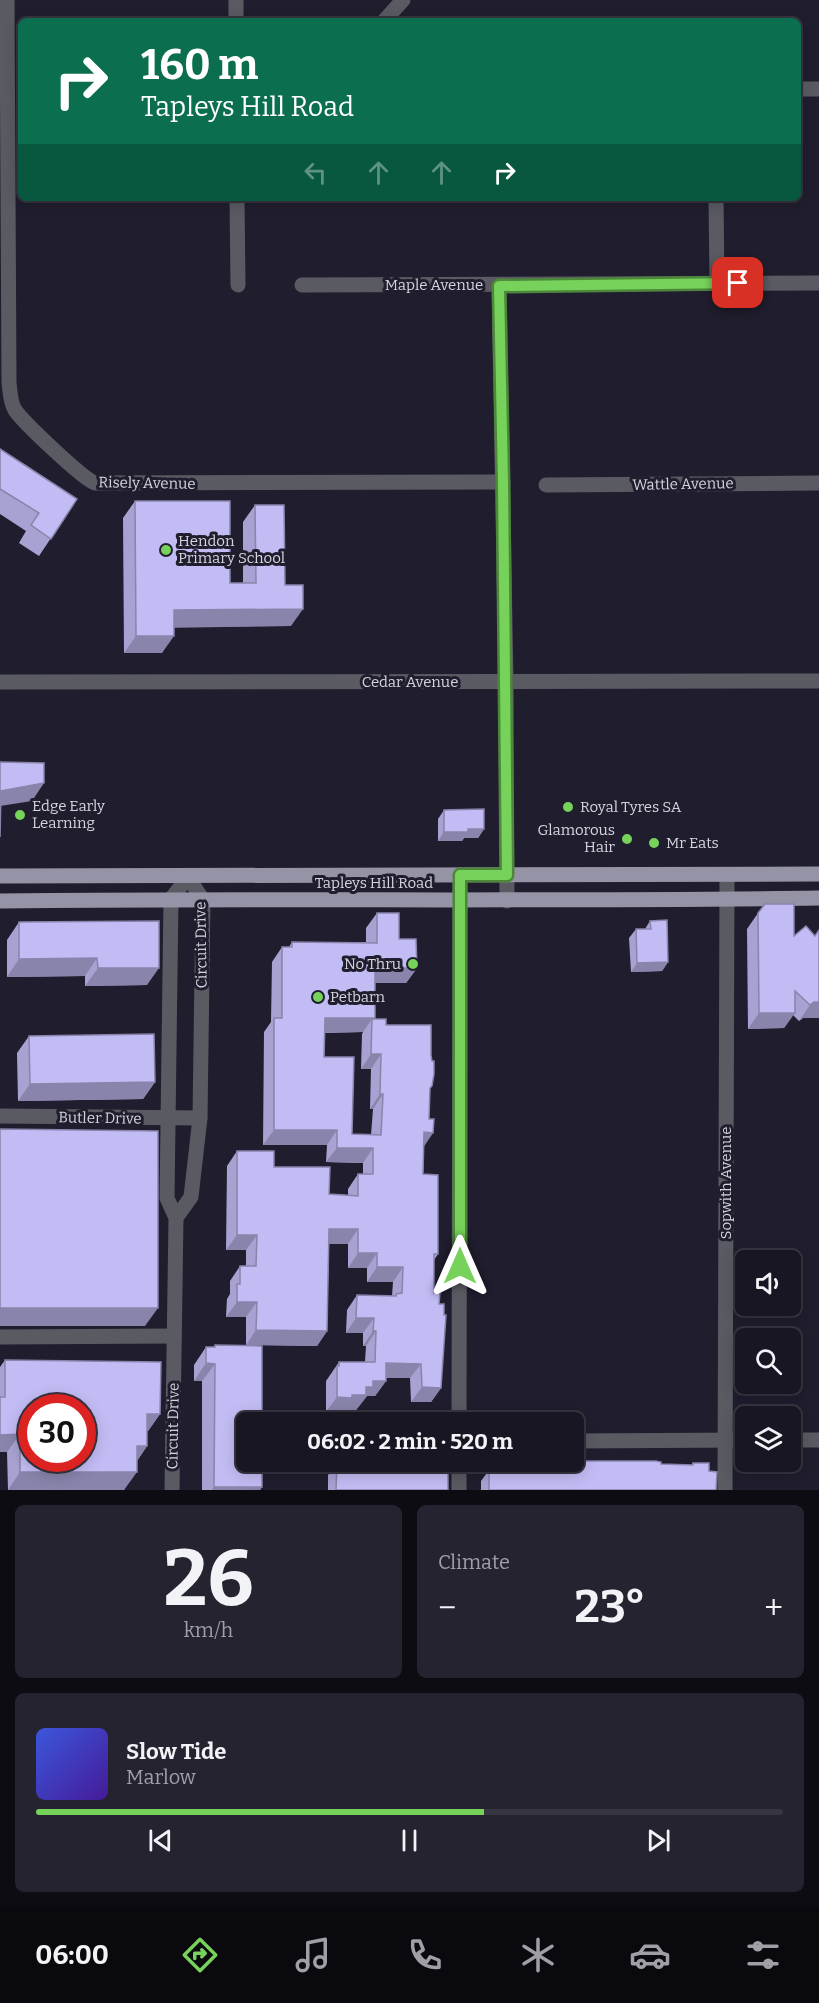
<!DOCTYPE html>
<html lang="en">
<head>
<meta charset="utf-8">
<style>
	body { margin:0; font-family:Bitter,serif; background:#25232f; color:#f1f3f6; height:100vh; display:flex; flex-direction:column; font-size:22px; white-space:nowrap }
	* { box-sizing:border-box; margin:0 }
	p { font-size:20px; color:#9f9fa5 }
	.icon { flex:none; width:33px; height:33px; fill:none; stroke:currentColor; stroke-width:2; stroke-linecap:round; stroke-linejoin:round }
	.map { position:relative; height:1490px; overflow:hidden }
	.side { display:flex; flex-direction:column; gap:15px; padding:15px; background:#0d0c13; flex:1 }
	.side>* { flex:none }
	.top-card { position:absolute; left:18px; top:18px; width:783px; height:183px; border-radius:9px; box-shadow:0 3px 15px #0003,0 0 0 2px #363540; background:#0b6e4f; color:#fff; overflow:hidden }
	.controls { position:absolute; left:735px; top:1250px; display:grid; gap:12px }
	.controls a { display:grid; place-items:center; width:66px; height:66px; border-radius:9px; background:#181622; box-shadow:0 3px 15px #0003,0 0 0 2px #363540; font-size:30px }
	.speed { position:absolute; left:18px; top:1394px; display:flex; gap:12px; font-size:30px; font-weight:700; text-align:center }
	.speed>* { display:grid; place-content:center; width:78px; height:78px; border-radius:50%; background:#181622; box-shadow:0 3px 15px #0003,0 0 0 2px #363540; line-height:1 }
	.speed .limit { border:9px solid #d22; background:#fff; color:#111 }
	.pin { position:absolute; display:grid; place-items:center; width:51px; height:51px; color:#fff; margin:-26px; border-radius:12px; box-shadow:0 3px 9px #0006 }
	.me { position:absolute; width:66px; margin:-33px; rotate:0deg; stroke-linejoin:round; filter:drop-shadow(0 0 4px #0008) }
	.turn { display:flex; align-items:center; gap:21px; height:126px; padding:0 24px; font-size:27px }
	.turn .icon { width:78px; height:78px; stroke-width:2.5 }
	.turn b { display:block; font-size:42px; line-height:51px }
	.lanes { display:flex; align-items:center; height:57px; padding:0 24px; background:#0003; justify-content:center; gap:30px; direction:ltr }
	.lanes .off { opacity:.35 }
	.big { font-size:45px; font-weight:700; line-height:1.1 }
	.side .tile { flex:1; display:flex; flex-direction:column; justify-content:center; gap:9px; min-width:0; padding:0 21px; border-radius:9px; background:#25232f }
	.side .dial { align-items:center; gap:0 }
	.dial b { font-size:78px; line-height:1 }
	.song { display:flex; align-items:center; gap:18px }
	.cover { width:72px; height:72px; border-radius:9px; background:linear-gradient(135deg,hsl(230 70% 55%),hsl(260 70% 35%)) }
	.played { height:6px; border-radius:3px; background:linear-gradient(90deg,#76d25a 60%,#363540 60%) }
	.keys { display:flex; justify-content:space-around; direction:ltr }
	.heat { display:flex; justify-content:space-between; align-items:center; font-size:33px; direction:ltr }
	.side .tiles { flex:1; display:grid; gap:15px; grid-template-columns:1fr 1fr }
	.tile:last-child { grid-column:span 2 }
	.trip { position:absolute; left:236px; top:1412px; width:348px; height:60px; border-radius:9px; background:#181622; box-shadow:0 3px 15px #0003,0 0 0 2px #363540; font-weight:700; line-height:60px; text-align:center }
	.menu { display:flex; height:96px; justify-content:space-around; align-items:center; background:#0a090e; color:#9f9fa5 }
	.menu .icon { width:42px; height:42px }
	.menu .active { color:#76d25a }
	.menu b { font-size:27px; color:#f1f3f6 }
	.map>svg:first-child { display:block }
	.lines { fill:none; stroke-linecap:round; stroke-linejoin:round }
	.minor { stroke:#5a5a63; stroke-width:15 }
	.major { stroke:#9594a6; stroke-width:15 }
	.wall { fill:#a7a2d2; fill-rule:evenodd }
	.shaded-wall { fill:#8884ab }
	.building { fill:#c2bcf4; stroke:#8884ab; stroke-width:1.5; fill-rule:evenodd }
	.route-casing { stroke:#4d883a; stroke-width:15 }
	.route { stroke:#76d25a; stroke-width:10 }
	.poi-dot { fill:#76d25a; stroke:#201e2e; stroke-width:2 }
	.labels { text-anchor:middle; stroke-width:6; stroke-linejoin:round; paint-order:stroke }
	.street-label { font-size:15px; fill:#d4d4df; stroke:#201e2e }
	.poi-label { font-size:15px; fill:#d4d4df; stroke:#201e2e; text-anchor:start }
</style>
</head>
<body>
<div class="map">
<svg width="819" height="1490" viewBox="0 0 819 1490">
	<rect width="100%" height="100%" fill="#201e2e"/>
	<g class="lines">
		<!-- minor -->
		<g class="minor">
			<path d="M7,0L9,382C10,391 10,402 15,410C23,422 83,479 95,483L503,482"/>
			<path d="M236,0V21"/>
			<path d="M384,21L403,0"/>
			<path d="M798,89H819"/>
			<path d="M237,198L238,285"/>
			<path d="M716,198L717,283"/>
			<path d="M302,285L819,283"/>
			<path d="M499,286L506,682L507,901"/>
			<path d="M546,485L819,483"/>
			<path d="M0,682L819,681"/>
			<path d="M0,1116L200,1118"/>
			<path d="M0,1337L174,1336"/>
			<path d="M459,1422L460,875"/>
			<path d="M790,1440H819"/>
			<path d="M573,1441L746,1440"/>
			<path d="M172,1490L176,1218L167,1198L171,899L188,877L203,900L200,1118L191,1197L176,1218"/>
			<path d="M459,1490V1461"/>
			<path d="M725,1490L727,875"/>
		</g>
		<!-- major -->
		<g class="major">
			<path d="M0,876L819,874"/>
			<path d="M0,901C273,898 546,902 819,898"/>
		</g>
	</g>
	<!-- wall -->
	<g class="wall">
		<path d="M0,449L77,499L39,556L19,543L26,531L0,514Z"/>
		<path d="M135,501L230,583H243V522L255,505L285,585L291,626L174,627L162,653H124L123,518Z"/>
		<path d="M444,810L484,829L478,838H464L462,841H438V819Z"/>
		<path d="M377,913L399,939L417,968L406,983H375V1018L374,1019L386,1025L430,1090L424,1146L423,1174L438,1254L434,1260V1293L439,1304L441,1388L431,1402H411L410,1378H386V1381L375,1396H367L356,1410H343L341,1412H326V1381L339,1362H365L366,1346H363V1333H346L347,1310L357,1295L392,1296L393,1282H367V1268H348V1244H329L327,1331L317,1346L246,1345V1317H226L227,1299L230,1294V1281L240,1266H246V1250H226L227,1166L237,1151L274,1167L329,1194L348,1195V1189L358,1174H363V1163L326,1162L327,1145H263L264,1032L271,1022L272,962L282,947H289L292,942H366V928ZM363,1032L362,1034L361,1069H371L370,1109H373L371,1135L352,1134L324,1057L325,1033Z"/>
		<path d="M758,913L794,936H815L819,930V1018H803L799,1021L793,1015L784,1028L748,1029L747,929Z"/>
		<path d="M159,921L147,985L85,986V976L7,977V940L19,922Z"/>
		<path d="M650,921L668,962L662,971L631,972L629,938L636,929H645Z"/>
		<path d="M29,1036L155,1082L143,1099L18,1101L17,1053Z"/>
		<path d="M215,1345L262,1487L260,1490H202V1381H194V1365L206,1347H214Z"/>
		<path d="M5,1360L160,1414L148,1431H147V1446L137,1461L124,1490H8L7,1452H0V1367Z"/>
		<path d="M337,1462L396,1467L448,1490H328V1475Z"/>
		<path d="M564,1462L691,1465L693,1463L709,1471L716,1490H481V1481L489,1470H502L506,1465L560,1466Z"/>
	</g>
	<!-- shaded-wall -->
	<g class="shaded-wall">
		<path d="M303,609L291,626L162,628L174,610Z"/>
		<path d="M136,636H174L162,653H124Z"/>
		<path d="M44,783L32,801L0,806L1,791Z"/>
		<path d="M468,829H484L478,838H464L462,841H438L444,832Z"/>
		<path d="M97,958L85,976L7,977L19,959Z"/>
		<path d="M668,962L662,971L631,972L637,963Z"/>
		<path d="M98,968H159L147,985L85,986Z"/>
		<path d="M375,968H417L406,983H365Z"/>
		<path d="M814,1002H819V1018H803L799,1021L810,1005Z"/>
		<path d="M759,1013H795L784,1028L748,1029Z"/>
		<path d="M325,1018H375L372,1021V1019L363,1032L314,1033Z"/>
		<path d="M371,1054H381L371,1069H361Z"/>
		<path d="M155,1082L143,1099L18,1101L30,1084Z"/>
		<path d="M380,1094H383L373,1109H370Z"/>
		<path d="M274,1130H337L327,1145H263Z"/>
		<path d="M424,1132L433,1133L423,1148Z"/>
		<path d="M337,1148H373L363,1163L326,1162Z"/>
		<path d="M329,1229H358L348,1244H318Z"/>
		<path d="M237,1235H257L246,1250H226Z"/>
		<path d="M358,1253H377L367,1268H348Z"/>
		<path d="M377,1267H403L393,1282H367Z"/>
		<path d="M237,1302H257L246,1317H226Z"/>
		<path d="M0,1308H158L145,1326H0Z"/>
		<path d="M356,1318H374L363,1333H346Z"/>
		<path d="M256,1330L327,1331L317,1346L246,1345Z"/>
		<path d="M373,1331H376L366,1346H363Z"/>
		<path d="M206,1363L215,1364L202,1381H194Z"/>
		<path d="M386,1363L421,1364L410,1378H375Z"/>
		<path d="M373,1381H386L375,1396H367L356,1410H343L341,1412H326L337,1397L352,1395L366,1387Z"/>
		<path d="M422,1387L441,1388L431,1402H411Z"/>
		<path d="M147,1414H160L148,1431H134Z"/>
		<path d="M20,1434L7,1452H0V1435Z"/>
		<path d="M137,1446H147L135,1464Z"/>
		<path d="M20,1472H137L124,1490H8Z"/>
		<path d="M214,1487H262L260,1490H212Z"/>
	</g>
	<!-- building -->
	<g class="building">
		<path d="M0,449L77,499L51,539L31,525L39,513L0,489Z"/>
		<path d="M135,501H230V583H256L255,505H284L285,585H303V609L174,610V636H136Z"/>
		<path d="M0,762L44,763V783L1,791L0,837Z"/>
		<path d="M484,809V829H468V832H444V810Z"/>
		<path d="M765,904H794V936L806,926L815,936L819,930V1002H814L810,1005L795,991V1013H759L758,913Z"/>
		<path d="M377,913H399V939H416L417,968H375V1018H325L324,1057H354L352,1134L381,1135L383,1094H380L381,1054H371L372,1019H386V1025H431V1055L432,1061H434V1074L432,1086L430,1088L429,1119H434L433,1133L424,1132L423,1174L438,1175V1254H434V1293H440L439,1304H444V1315H446L441,1388L422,1387L421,1364L386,1363V1381H373V1387H366V1395H352V1398L337,1397V1366H339V1362H375L376,1331H373L374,1318H356L357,1295L396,1296V1294L402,1293L403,1267H377V1253H358V1229H329L327,1331L256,1330L257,1302H237V1284H240V1266H256L257,1235H237V1151H274V1167H330L329,1194L358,1196V1174H373V1148H337V1130H274V1018H282V947H292V942L377,943Z"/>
		<path d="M667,920L668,962L637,963L636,929H651L650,921Z"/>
		<path d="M159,921V968H98L97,958L19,959V922Z"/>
		<path d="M154,1034L155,1082L30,1084L29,1036Z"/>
		<path d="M0,1129L158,1131V1308H0Z"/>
		<path d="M215,1345L262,1346V1422H246V1461H262V1487H214L215,1364L206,1363V1347H215Z"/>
		<path d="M5,1360L161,1362L160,1414H147V1446H137V1472H20V1434L0,1435V1397H5ZM32,1407H82V1458H32Z"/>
		<path d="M574,1461H656L661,1462V1464L693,1465V1463H709V1471L717,1472L716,1490H489V1470H506V1465L563,1466L564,1462Z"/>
		<path d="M337,1462L396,1463V1467H422L426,1465H438L439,1467H448V1490H336Z"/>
	</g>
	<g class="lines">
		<!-- route casing -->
		<g class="route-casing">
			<path id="route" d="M460,1266V875H507L503,482L499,286L738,283"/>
		</g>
		<!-- route -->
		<use href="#route" class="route"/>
	</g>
	<!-- markers -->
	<g class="poi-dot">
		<circle cx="166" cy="550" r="6"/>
		<circle cx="568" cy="807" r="6"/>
		<circle cx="20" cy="815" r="6"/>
		<circle cx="627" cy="839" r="6"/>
		<circle cx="654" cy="843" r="6"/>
		<circle cx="413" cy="964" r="6"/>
		<circle cx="318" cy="997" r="6"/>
	</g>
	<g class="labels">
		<!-- street labels -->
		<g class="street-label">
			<text x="434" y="290">Maple Avenue</text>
			<text transform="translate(147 483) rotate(1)" y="5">Risely Avenue</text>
			<text transform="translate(683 484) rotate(-1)" y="5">Wattle Avenue</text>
			<text x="410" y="687">Cedar Avenue</text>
			<text x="374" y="888">Tapleys Hill Road</text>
			<text transform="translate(201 945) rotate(-91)" y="5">Circuit Drive</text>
			<text transform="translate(100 1118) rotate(1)" y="5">Butler Drive</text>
			<text transform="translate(726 1183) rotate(-90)" y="5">Sopwith Avenue</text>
			<text transform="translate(173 1426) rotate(-89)" y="5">Circuit Drive</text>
		</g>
		<!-- poi labels -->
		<g class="poi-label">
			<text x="178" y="546">Hendon<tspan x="178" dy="17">Primary School</tspan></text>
			<text x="32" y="811">Edge Early<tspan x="32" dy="17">Learning</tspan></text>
			<text x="580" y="812">Royal Tyres SA</text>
			<text x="615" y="835" text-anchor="end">Glamorous<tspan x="615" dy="17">Hair</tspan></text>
			<text x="666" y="848">Mr Eats</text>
			<text x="401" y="969" text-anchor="end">No Thru</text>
			<text x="330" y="1002">Petbarn</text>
		</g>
	</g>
</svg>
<div class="controls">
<a><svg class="icon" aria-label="sound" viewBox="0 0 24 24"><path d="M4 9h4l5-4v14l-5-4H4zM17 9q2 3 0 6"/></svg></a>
<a><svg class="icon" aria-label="search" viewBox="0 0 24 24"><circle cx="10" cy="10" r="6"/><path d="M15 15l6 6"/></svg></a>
<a><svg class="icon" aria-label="layers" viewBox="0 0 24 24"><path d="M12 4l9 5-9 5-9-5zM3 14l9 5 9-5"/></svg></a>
</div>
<div class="speed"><div class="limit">30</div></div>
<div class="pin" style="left:738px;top:283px;background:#d93025"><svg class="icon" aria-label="arrive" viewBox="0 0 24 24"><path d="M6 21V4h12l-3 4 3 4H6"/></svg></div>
<svg class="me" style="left:460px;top:1266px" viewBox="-20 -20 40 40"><path d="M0-17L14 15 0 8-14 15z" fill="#76d25a" stroke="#fff" stroke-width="4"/></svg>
<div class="trip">06:02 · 2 min · 520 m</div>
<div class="top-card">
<div class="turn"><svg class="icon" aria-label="right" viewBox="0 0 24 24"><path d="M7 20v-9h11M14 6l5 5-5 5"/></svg><div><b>160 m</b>Tapleys Hill Road</div></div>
<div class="lanes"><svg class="icon off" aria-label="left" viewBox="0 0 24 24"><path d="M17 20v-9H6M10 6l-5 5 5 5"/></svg><svg class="icon off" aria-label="ahead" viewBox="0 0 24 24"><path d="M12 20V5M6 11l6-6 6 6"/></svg><svg class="icon off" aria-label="ahead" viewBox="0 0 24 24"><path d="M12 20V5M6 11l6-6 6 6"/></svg><svg class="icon" aria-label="right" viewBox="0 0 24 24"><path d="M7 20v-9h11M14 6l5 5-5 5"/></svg></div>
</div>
</div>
<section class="side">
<div class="tiles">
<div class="tile dial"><b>26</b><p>km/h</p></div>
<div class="tile"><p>Climate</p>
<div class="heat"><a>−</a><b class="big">23°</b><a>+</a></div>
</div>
<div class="tile">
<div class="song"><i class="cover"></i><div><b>Slow Tide</b><p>Marlow</p></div></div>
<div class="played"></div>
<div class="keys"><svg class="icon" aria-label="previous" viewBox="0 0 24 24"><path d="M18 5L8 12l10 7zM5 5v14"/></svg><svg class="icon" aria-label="pause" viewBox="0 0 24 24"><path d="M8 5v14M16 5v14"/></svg><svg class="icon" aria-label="next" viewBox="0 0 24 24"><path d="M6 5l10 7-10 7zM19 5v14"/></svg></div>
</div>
</div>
</section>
<nav class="menu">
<b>06:00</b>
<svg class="icon active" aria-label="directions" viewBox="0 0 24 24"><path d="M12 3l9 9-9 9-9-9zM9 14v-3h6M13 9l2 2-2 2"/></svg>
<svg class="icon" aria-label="music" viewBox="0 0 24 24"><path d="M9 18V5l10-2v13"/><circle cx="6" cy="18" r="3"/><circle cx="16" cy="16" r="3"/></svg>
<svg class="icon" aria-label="phone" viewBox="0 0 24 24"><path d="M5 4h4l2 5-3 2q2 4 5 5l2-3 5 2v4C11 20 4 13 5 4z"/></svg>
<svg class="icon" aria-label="climate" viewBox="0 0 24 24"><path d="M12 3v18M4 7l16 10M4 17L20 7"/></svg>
<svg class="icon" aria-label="car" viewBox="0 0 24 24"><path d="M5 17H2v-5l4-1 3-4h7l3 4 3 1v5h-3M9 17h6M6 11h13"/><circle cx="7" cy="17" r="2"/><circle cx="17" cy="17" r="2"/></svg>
<svg class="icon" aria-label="filters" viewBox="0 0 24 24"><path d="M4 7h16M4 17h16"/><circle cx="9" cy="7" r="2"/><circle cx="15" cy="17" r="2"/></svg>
</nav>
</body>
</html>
